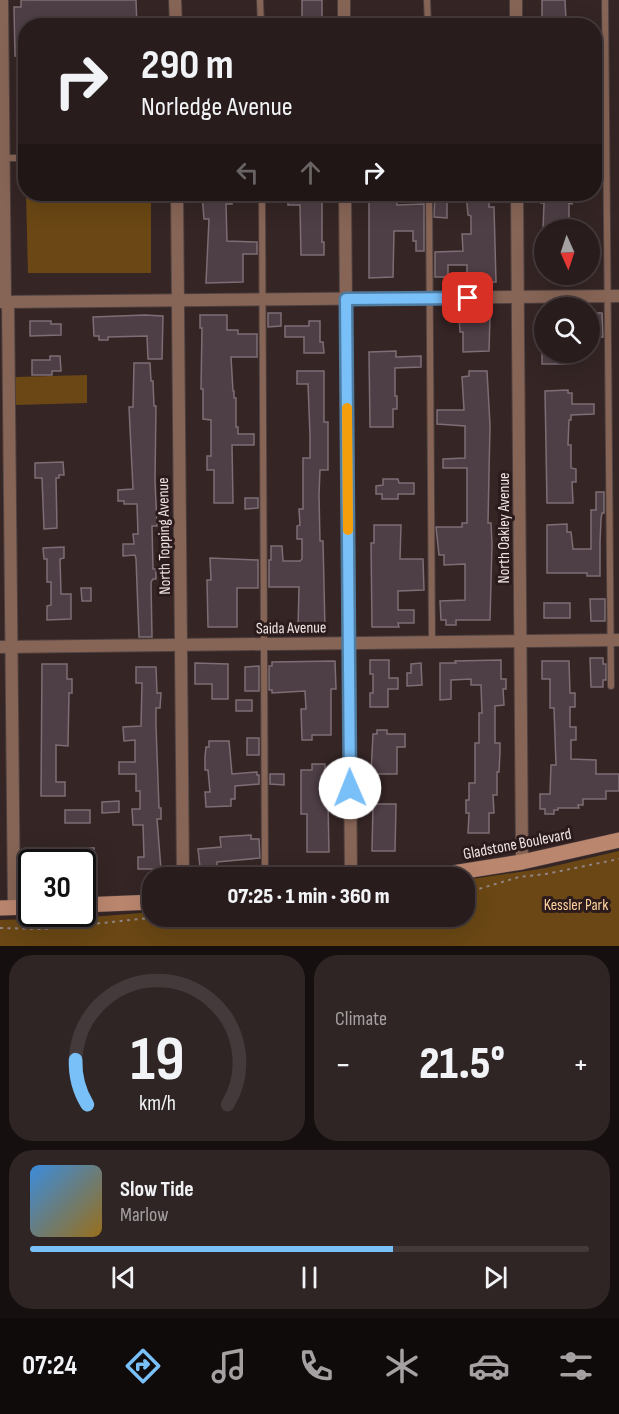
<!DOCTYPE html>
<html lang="en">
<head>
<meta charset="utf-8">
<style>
	body { margin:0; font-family:"Sofia Sans Condensed",sans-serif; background:#302525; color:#f1f3f6; height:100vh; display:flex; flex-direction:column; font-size:22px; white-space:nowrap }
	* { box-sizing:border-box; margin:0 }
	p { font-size:20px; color:#a5a1a3 }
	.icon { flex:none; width:33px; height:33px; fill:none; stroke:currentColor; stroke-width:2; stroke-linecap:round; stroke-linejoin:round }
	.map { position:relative; height:946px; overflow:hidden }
	.details { display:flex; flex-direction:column; gap:9px; padding:9px; background:#160f0f; flex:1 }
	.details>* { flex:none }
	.hud { position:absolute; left:18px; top:18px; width:584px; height:183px; border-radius:24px; box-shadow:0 6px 24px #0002,0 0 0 2px #443a3b; background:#281c1c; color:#f1f3f6; overflow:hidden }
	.needle { width:39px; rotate:177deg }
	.buttons { position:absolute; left:534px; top:219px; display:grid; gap:12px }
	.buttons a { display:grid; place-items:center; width:66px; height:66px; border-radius:50%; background:#281c1c; box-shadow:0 6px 24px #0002,0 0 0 2px #443a3b; font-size:30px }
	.speed { position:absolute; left:18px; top:849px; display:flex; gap:12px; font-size:30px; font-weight:700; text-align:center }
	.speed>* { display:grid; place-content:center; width:78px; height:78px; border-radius:50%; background:#281c1c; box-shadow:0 6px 24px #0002,0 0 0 2px #443a3b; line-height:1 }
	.speed .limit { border:3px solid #111; border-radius:9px; background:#fff; color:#111 }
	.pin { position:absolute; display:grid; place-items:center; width:51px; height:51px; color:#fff; margin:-26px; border-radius:12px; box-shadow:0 3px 9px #0006 }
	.me { position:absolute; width:66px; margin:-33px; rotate:359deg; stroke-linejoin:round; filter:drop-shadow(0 0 4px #0008) }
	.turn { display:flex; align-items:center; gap:21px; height:126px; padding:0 24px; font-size:27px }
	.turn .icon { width:78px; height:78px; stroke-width:2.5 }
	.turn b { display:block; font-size:42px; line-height:51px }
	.lanes { display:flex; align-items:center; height:57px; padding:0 24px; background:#0003; justify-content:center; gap:30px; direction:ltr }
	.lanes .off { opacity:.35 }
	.big { font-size:45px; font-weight:800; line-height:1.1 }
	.details .tile { flex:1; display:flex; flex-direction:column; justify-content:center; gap:9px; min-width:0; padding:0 21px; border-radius:24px; background:#302525 }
	.details .dial { align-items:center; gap:0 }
	.dial svg { height:156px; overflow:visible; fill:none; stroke:#443a3b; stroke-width:7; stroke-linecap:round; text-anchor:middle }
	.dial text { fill:#f1f3f6; stroke:none }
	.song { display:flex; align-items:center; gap:18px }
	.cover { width:72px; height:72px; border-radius:9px; background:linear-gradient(135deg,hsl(210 70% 55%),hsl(40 70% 35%)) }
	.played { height:6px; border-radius:3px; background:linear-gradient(90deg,#79bff8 65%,#443a3b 65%) }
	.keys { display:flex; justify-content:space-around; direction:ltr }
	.heat { display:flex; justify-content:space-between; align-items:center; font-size:33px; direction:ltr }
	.details .tiles { flex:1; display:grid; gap:9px; grid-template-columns:1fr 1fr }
	.tile:last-child { grid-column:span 2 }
	.trip { position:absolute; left:142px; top:867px; width:333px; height:60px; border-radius:24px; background:#281c1c; box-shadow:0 6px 24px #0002,0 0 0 2px #443a3b; font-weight:800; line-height:60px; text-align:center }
	.menu { display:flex; height:96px; justify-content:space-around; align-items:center; background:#100b0b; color:#a5a1a3 }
	.menu .icon { width:42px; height:42px }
	.menu .current { color:#79bff8 }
	.menu b { font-size:27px; color:#f1f3f6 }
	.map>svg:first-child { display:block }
	.green { fill:#6a4714 }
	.building { fill:#4e3e45; stroke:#7e6d74; stroke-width:1.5 }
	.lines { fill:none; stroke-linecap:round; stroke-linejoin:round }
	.lane-casing { stroke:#4f4040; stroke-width:8 }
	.street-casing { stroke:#4f4040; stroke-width:14 }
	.secondary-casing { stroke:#4f4040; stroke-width:16 }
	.path { stroke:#918383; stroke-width:2; stroke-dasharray:3 4.5; stroke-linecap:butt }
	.lane { stroke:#876556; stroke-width:6 }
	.street { stroke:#876556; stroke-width:12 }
	.secondary { stroke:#bb866e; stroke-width:15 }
	.route-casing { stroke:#4f7ca1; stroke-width:15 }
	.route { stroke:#79bff8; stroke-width:10 }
	.slow { stroke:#f59e0b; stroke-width:10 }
	.labels { text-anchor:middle; stroke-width:6; stroke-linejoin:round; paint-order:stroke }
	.street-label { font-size:16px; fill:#efe4e4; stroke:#2b1b1c }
	.park-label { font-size:16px; fill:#fdd29d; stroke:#2b1b1c }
</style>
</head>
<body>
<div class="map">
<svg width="619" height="946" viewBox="0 0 619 946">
	<rect width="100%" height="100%" fill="#352525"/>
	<!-- green -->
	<g class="green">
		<path d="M26,194H151V273H28Z"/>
		<path d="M87,375V403L15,405V377Z"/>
		<path d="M619,851V946H0V920L92,917L153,912V916H465V880L546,868Z"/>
	</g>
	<!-- building -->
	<g class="building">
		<path d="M21,0H136L137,26H26V56H15L14,7H21Z"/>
		<rect x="302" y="0" width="20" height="26"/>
		<path d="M542,0H565L566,21H542Z"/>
		<path d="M288,194H322V242H324V255H301L300,205H288Z"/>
		<path d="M369,194H395L397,205L424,204V251H416V241H413V231H394L393,277L369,278Z"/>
		<path d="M466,194H489V207H494L496,282L467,283V265H448V277H435V252L463,251L462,234H471V216L468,215Z"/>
		<path d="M541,194H572V204L569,203V227L543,229L544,203H541Z"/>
		<path d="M202,195H232V204H226L227,241L257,242V254H243V282L206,283L209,219H204Z"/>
		<path d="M435,195H447V218L434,217Z"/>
		<path d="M268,313H281V326L268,327Z"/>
		<path d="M590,313H602L603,337H590Z"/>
		<path d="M145,315L163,316L162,359H148L147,336L108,337V340H99V336H94L93,317Z"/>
		<path d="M200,315H227V330H238V334H257V357H231L233,391H234V398H236V427H238V434H254V445H232L233,503H214V470H207V456H211V420L203,419V389H201L202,328H200Z"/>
		<path d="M459,316H490L489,351L463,352V332H460Z"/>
		<path d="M30,321H51V324H61V335L30,336Z"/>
		<path d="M309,321H320V342H323L324,353H304V337H285V326H309Z"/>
		<path d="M396,351V357L421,356V367L395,368V396H397V409H393V427H370L369,352Z"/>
		<path d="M542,352H567L568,364H542Z"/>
		<path d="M50,356H60L61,371H52V375H32V360H50Z"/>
		<path d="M134,363H150L151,381H153L154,406H156L155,481L157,526H152L153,569H156V579H153L151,582L152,637H139L136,559L135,555L123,556V544H134L133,534H138L137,504H124V501H118V490L133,489L129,407H133Z"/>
		<path d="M297,371H324V422H328V470H320L319,495L320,541H323L325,630H298L299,587H269V560H271V546H282L283,561H300L302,559V539H297V526L300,525L299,509H303V458H310V436L308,384H297Z"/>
		<path d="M469,371H487L490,425L488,523H491L492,544L490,620H456V625H446V620H441L440,601L465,600V564L444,565V555H439L436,527H462V523H467V468H443V459L465,458V426L437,424V410H464L462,377L469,376Z"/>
		<path d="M568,390V393H572V404H594V414L571,415V420H569L568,445H571V468L576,469V482H572L573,503H547L545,391Z"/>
		<path d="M63,462L64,475H59V478H56L57,528L44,529L42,478H35V463Z"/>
		<path d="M383,479H398L399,483H414V494H398V499H382V494H376V486L383,485Z"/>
		<path d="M596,492H604V513H602L601,519L600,542V576H587V573H547V525L567,524V532H571L573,549H591V510H596Z"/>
		<path d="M245,498H258V508L245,509Z"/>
		<path d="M374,525H401L400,559H423L424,590L398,591V610H414V623H398L399,627H372L371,543H374Z"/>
		<path d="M64,547V558L60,559L61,594H71V619L47,620V606L51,605V582H47V559H44L43,548Z"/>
		<path d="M210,558L258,560V588H237V627H208L207,580H211Z"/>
		<path d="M81,588H91V601H82Z"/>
		<path d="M590,599H605V621H591Z"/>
		<rect x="544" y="603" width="26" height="15"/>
		<path d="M590,658H603V664H606V680H603V687H591Z"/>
		<path d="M370,660H389V678H398V689H388V707H370V693H373V674H370Z"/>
		<path d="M501,660V679H506V689H503L504,705L495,706V743H500V752L499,772H497V795H493L494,813H489V833H468L469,813H466V800H469V783H475V743H479V713H482L481,685H471V679L451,680V699L440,700V663H456L455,661Z"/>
		<path d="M335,661L336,689H331V735H312V740H302L301,709H306L305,691L272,693V690H269V666H272V662Z"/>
		<path d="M542,661H569L570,693H575V707H570V727H576V740H571V759L596,760V774H619V791H606V799H583V805H578L579,808H558V810H554V814H545V809H540V794H550L551,765H556L554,708H550V679H542Z"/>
		<path d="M195,663L228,664V699H212V684H195Z"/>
		<path d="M421,663L422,685L407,686V673H411V664Z"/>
		<path d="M42,664H67V679H72V693H69L68,746L56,745V782H65V796H41Z"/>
		<path d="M259,666V691H245V667Z"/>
		<path d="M136,667H156L157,693H161L160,708H156V726L159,808H161V819H157L161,869H138V857H144L143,825H133L132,809H140V791H136V774H119V762H135V740L124,741L123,727L141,726L142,683H136Z"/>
		<rect x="236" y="700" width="16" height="11"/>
		<path d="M377,730H387V734H405V747H397V774H371L373,734H377Z"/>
		<rect x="247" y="738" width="12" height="17"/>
		<path d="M209,741H229L232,774L257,772V775H259V784L235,786V799H231V806L206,807L205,792H210L208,770H205V757L206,747H209Z"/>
		<path d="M312,764H325V800L328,801L329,852H307V814H301V770H312Z"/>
		<path d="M270,774H284V785L270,784Z"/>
		<path d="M119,801V812L102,813V802Z"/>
		<path d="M373,804H396L395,851H372Z"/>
		<rect x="65" y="810" width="25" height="13"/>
		<path d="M251,835V839H259L260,858L217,862V866L200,867L198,849L221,847L220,837Z"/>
		<path d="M69,848H94V861L41,862L40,849Z"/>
	</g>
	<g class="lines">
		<!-- lane casing -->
		<g class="lane-casing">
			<g id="lane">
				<path d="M260,0L261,26"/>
				<path d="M427,0L428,26"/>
				<path d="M605,0L611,686"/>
				<path d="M4,158H26"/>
				<path d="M262,194L265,878"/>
				<path d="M429,194L432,642"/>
			</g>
		</g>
		<!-- street casing -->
		<g class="street-casing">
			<g id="street">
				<path d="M2,0L5,302"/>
				<path d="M175,0L176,26"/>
				<path d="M344,0V26"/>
				<path d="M516,0V26"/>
				<path d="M177,194L183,878"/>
				<path d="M345,194L351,878"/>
				<path d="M517,194L522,862"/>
				<path d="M0,302L619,296"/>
				<path d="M8,302L14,908"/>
				<path d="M0,647L619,640"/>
			</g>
		</g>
		<!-- secondary casing -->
		<g class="secondary-casing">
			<g id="secondary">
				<path d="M421,878L522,862L619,840"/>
				<path d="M82,905L153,902"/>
				<path d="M0,908L32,907"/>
			</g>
		</g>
		<!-- path -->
		<g class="path">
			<path d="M465,893L519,877L546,874L619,859"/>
			<path d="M0,928L44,929L169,916"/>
		</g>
		<!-- lane -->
		<use href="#lane" class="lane"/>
		<!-- street -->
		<use href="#street" class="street"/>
		<!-- secondary -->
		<use href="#secondary" class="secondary"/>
	</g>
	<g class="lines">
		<!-- route casing -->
		<g class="route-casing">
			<path id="route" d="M350,788L346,299L468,298"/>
		</g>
		<!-- route -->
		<use href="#route" class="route"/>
		<!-- slow -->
		<path class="slow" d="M347,408L348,530"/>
	</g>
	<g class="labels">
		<!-- street labels -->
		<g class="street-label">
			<text transform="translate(503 528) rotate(-90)" y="6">North Oakley Avenue</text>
			<text transform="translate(163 536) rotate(-91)" y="6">North Topping Avenue</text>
			<text transform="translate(291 627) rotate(-1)" y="6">Saida Avenue</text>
			<text transform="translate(517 843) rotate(-11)" y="6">Gladstone Boulevard</text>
		</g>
		<!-- park labels -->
		<g class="park-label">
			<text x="576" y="910">Kessler Park</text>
		</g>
	</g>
</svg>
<div class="buttons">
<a><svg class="needle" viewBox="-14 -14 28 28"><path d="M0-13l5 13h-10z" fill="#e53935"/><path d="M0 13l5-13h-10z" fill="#a5a1a3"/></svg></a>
<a><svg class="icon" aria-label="search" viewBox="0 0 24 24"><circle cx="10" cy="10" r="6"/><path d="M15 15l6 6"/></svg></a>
</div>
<div class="speed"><div class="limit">30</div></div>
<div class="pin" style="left:468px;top:298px;background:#d93025"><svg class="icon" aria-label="arrive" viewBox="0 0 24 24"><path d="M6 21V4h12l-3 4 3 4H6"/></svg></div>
<svg class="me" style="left:350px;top:788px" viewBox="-20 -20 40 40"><circle r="19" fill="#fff"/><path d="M0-13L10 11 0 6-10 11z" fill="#79bff8"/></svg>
<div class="trip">07:25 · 1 min · 360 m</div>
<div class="hud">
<div class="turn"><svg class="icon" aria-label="right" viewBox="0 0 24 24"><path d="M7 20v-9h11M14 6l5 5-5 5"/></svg><div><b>290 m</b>Norledge Avenue</div></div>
<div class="lanes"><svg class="icon off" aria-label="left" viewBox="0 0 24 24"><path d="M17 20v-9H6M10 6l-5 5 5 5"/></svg><svg class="icon off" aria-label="ahead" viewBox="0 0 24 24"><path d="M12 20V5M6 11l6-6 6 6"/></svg><svg class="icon" aria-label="right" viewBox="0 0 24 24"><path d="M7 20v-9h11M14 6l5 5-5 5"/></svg></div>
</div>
</div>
<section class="details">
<div class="tiles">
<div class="tile dial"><svg viewBox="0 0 100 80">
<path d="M14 69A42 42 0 1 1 86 69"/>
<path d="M14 69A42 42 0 0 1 8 46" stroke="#79bff8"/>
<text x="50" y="56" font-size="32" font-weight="700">19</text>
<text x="50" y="72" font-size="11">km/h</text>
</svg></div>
<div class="tile"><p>Climate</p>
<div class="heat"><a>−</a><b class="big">21.5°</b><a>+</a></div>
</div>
<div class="tile">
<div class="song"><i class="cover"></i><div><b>Slow Tide</b><p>Marlow</p></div></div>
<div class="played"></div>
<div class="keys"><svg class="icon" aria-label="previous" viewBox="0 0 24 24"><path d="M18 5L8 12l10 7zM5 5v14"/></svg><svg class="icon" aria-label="pause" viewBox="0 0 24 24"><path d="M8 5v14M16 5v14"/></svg><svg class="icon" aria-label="next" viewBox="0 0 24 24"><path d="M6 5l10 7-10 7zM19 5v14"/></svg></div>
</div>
</div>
</section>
<nav class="menu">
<b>07:24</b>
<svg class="icon current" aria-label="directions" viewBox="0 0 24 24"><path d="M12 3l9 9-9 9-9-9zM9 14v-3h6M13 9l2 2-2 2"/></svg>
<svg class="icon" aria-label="music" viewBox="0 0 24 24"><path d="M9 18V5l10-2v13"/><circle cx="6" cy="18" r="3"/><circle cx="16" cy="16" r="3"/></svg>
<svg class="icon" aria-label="phone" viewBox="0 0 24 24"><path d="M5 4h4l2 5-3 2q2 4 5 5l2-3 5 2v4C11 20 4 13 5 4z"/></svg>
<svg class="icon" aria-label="climate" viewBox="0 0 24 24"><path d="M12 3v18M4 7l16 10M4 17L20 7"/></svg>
<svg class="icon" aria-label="car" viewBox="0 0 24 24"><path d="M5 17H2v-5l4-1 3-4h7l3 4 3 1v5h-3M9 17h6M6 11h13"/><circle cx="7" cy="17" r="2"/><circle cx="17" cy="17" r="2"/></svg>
<svg class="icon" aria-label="filters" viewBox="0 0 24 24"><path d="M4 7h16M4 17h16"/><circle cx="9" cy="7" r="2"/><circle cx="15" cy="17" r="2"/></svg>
</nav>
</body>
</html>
